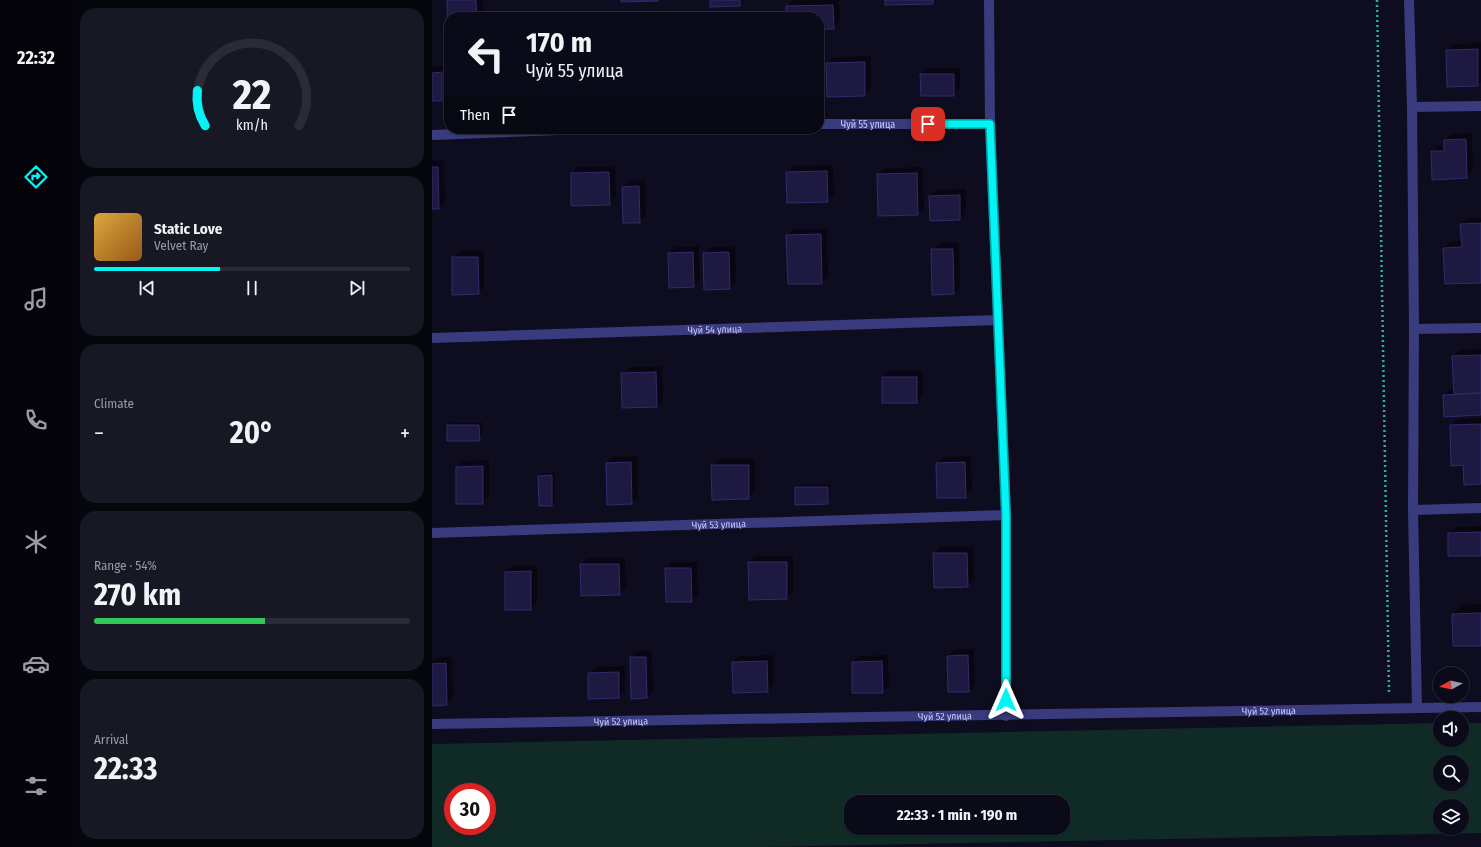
<!DOCTYPE html>
<html lang="en">
<head>
<meta charset="utf-8">
<style>
	body { margin:0; font-family:"Fira Sans Condensed",sans-serif; background:#181825; color:#f1f3f6; height:100vh; display:flex; flex-direction:column; font-size:15px; white-space:nowrap }
	* { box-sizing:border-box; margin:0 }
	p { font-size:13px; color:#999aa2 }
	.icon { flex:none; width:22px; height:22px; fill:none; stroke:currentColor; stroke-width:2; stroke-linecap:round; stroke-linejoin:round }
	.map { position:relative; flex:1; overflow:hidden }
	.side { display:flex; flex-direction:column; gap:8px; padding:8px; background:#06060d; width:360px }
	.side>* { flex:none }
	.top-card { position:absolute; left:12px; top:12px; width:380px; height:122px; border-radius:16px; box-shadow:0 1px 3px #0004,0 0 0 1px #2a2b37; background:#0a0a18; color:#f1f3f6; overflow:hidden }
	.needle { width:26px; rotate:262deg }
	.tools { position:absolute; left:1001px; top:667px; display:grid; gap:8px }
	.tools a { display:grid; place-items:center; width:36px; height:36px; border-radius:50%; background:#0a0a18; box-shadow:0 1px 3px #0004,0 0 0 1px #2a2b37; font-size:20px }
	.speed { position:absolute; left:12px; top:783px; display:flex; gap:8px; font-size:20px; font-weight:700; text-align:center }
	.speed>* { display:grid; place-content:center; width:52px; height:52px; border-radius:50%; background:#0a0a18; box-shadow:0 1px 3px #0004,0 0 0 1px #2a2b37; line-height:1 }
	.speed .limit { border:6px solid #d22; background:#fff; color:#111 }
	.pin { position:absolute; display:grid; place-items:center; width:34px; height:34px; color:#fff; margin:-17px; border-radius:8px; box-shadow:0 2px 6px #0006 }
	.me { position:absolute; width:44px; margin:-22px; rotate:0deg; stroke-linejoin:round; filter:drop-shadow(0 0 3px #0008) }
	.turn { display:flex; align-items:center; gap:14px; height:84px; padding:0 16px; font-size:18px }
	.turn .icon { width:52px; height:52px; stroke-width:2.5 }
	.turn b { display:block; font-size:28px; line-height:34px }
	.then { display:flex; align-items:center; height:38px; padding:0 16px; background:#0003; gap:8px; font-size:15px }
	.big { font-size:30px; font-weight:700; line-height:1.1 }
	.side .card { flex:1; display:flex; flex-direction:column; justify-content:center; gap:6px; min-width:0; padding:0 14px; border-radius:16px; background:#181825 }
	.side .dial { align-items:center; gap:0 }
	.dial svg { height:104px; overflow:visible; fill:none; stroke:#2a2b37; stroke-width:7; stroke-linecap:round; text-anchor:middle }
	.dial text { fill:#f1f3f6; stroke:none }
	.song { display:flex; align-items:center; gap:12px }
	.cover { width:48px; height:48px; border-radius:6px; background:linear-gradient(135deg,hsl(40 70% 55%),hsl(30 70% 35%)) }
	.played { height:4px; border-radius:2px; background:linear-gradient(90deg,#01f5f5 40%,#2a2b37 40%) }
	.keys { display:flex; justify-content:space-around; direction:ltr }
	.heat { display:flex; justify-content:space-between; align-items:center; font-size:22px; direction:ltr }
	.charge { height:6px; border-radius:3px; background:linear-gradient(90deg,#34c759 54%,#2a2b37 0) }
	.trip { position:absolute; left:412px; top:795px; width:226px; height:40px; border-radius:16px; background:#0a0a18; box-shadow:0 1px 3px #0004,0 0 0 1px #2a2b37; font-weight:700; line-height:40px; text-align:center }
	main { display:flex; flex:1; min-height:0 }
	.dock { display:flex; flex-direction:column; width:72px; justify-content:space-around; align-items:center; background:#04040a; color:#999aa2 }
	.dock .icon { width:28px; height:28px }
	.dock .selected { color:#01f5f5 }
	.dock b { font-size:18px; color:#f1f3f6 }
	.map>svg:first-child { display:block }
	.green { fill:#102a26; fill-rule:evenodd }
	.shadow { fill:#0007 }
	.building { fill:#1d1941; stroke:#322b6d }
	.lines { fill:none; stroke-linecap:round; stroke-linejoin:round }
	.path { stroke:#2eb19c; stroke-width:2.5; stroke-dasharray:2 3; stroke-linecap:butt }
	.street { stroke:#383c7f; stroke-width:10 }
	.route-casing { stroke:#019f9f; stroke-width:10 }
	.route { stroke:#01f5f5; stroke-width:7 }
	.labels { text-anchor:middle; stroke-width:3.5; stroke-linejoin:round; paint-order:stroke }
	.street-label { font-size:10px; fill:#cdccff; stroke:#0e0d20 }
</style>
</head>
<body>
<main>
<nav class="dock">
<b>22:32</b>
<svg class="icon selected" aria-label="directions" viewBox="0 0 24 24"><path d="M12 3l9 9-9 9-9-9zM9 14v-3h6M13 9l2 2-2 2"/></svg>
<svg class="icon" aria-label="music" viewBox="0 0 24 24"><path d="M9 18V5l10-2v13"/><circle cx="6" cy="18" r="3"/><circle cx="16" cy="16" r="3"/></svg>
<svg class="icon" aria-label="phone" viewBox="0 0 24 24"><path d="M5 4h4l2 5-3 2q2 4 5 5l2-3 5 2v4C11 20 4 13 5 4z"/></svg>
<svg class="icon" aria-label="climate" viewBox="0 0 24 24"><path d="M12 3v18M4 7l16 10M4 17L20 7"/></svg>
<svg class="icon" aria-label="car" viewBox="0 0 24 24"><path d="M5 17H2v-5l4-1 3-4h7l3 4 3 1v5h-3M9 17h6M6 11h13"/><circle cx="7" cy="17" r="2"/><circle cx="17" cy="17" r="2"/></svg>
<svg class="icon" aria-label="filters" viewBox="0 0 24 24"><path d="M4 7h16M4 17h16"/><circle cx="9" cy="7" r="2"/><circle cx="15" cy="17" r="2"/></svg>
</nav>
<section class="side">
<div class="card dial"><svg viewBox="0 0 100 80">
<path d="M14 69A42 42 0 1 1 86 69"/>
<path d="M14 69A42 42 0 0 1 8 42" stroke="#01f5f5"/>
<text x="50" y="56" font-size="32" font-weight="700">22</text>
<text x="50" y="72" font-size="11">km/h</text>
</svg></div>
<div class="card">
<div class="song"><i class="cover"></i><div><b>Static Love</b><p>Velvet Ray</p></div></div>
<div class="played"></div>
<div class="keys"><svg class="icon" aria-label="previous" viewBox="0 0 24 24"><path d="M18 5L8 12l10 7zM5 5v14"/></svg><svg class="icon" aria-label="pause" viewBox="0 0 24 24"><path d="M8 5v14M16 5v14"/></svg><svg class="icon" aria-label="next" viewBox="0 0 24 24"><path d="M6 5l10 7-10 7zM19 5v14"/></svg></div>
</div>
<div class="card"><p>Climate</p>
<div class="heat"><a>−</a><b class="big">20°</b><a>+</a></div>
</div>
<div class="card"><p>Range · 54%</p><b class="big">270 km</b><div class="charge"></div></div>
<div class="card"><p>Arrival</p><b class="big">22:33</b></div>
</section>
<div class="map">
<svg width="1049" height="847" viewBox="0 0 1049 847">
	<rect width="100%" height="100%" fill="#0e0d20"/>
	<!-- green -->
	<path class="green" d="M1008,723V740H1030V723H1049V833L331,847H0V744ZM1008,762H1030V784H1008ZM21,792H55V826H21ZM419,802H631V828H419ZM1008,806H1030V828H1008Z"/>
	<!-- shadow -->
	<g class="shadow">
		<path d="M16,0H51V17H17V44Z"/>
		<path d="M279,0H312L307,5Z"/>
		<path d="M361,0H407L408,21L401,28H387V17H355V6Z"/>
		<path d="M1049,43V82L1046,85L1016,86L1015,50L1021,44Z"/>
		<path d="M439,56V88L433,95L395,64L402,57Z"/>
		<path d="M16,66V93L10,100H0V67Z"/>
		<path d="M495,68H528V88L522,95L489,75Z"/>
		<path d="M1040,133L1041,171L1035,177L1000,152L1006,145H1013V140L1019,134Z"/>
		<path d="M0,161H12L13,202L7,208H0Z"/>
		<path d="M401,165L402,195L395,201L355,172L362,166Z"/>
		<path d="M183,166L184,197L177,204H140V173L146,167Z"/>
		<path d="M491,167L492,208L485,214L446,175L452,168Z"/>
		<path d="M213,180L214,216L207,222L191,187L197,181Z"/>
		<path d="M534,189V213L528,219L498,196L505,190Z"/>
		<path d="M1036,218H1049V282L1012,248L1018,242L1030,241L1029,224Z"/>
		<path d="M362,229H395L396,276L390,283L355,235Z"/>
		<path d="M507,243H527L528,287L522,293L500,250Z"/>
		<path d="M267,246L268,280L262,286L238,287L237,253L243,247Z"/>
		<path d="M303,246L304,282L298,288L273,289L272,253L278,247Z"/>
		<path d="M27,251H52V287L46,293L21,257Z"/>
		<path d="M1049,349V414L1012,395L1018,389H1023L1021,356L1028,350Z"/>
		<path d="M230,366L231,400L225,406L190,374L197,367Z"/>
		<path d="M457,371H491V395L485,402L451,378Z"/>
		<path d="M1049,418V483L1032,464L1019,426L1025,419Z"/>
		<path d="M50,422V437L47,440L16,426L18,423Z"/>
		<path d="M205,456L206,497L200,503L175,463L181,457Z"/>
		<path d="M539,456L540,490L533,497L505,463L511,457Z"/>
		<path d="M287,459H323V491L317,498L280,466Z"/>
		<path d="M57,460V496L51,503L25,467L31,461Z"/>
		<path d="M110,473H123V502L120,505H108L107,476Z"/>
		<path d="M398,484V500L395,503L364,488L367,485Z"/>
		<path d="M1049,526V555L1017,533L1023,527Z"/>
		<path d="M508,547H541L542,580L535,586L502,554Z"/>
		<path d="M323,556H361V592L355,598L317,563Z"/>
		<path d="M155,558H193L194,587L188,594L149,565Z"/>
		<path d="M240,562H265L266,595L259,601L234,569Z"/>
		<path d="M80,566H105V602L99,609L74,572Z"/>
		<path d="M1049,604V645L1021,614L1031,605Z"/>
		<path d="M542,649L543,684L537,691L516,656L522,650Z"/>
		<path d="M206,651H220L221,691L215,697L199,658Z"/>
		<path d="M341,655L342,685L336,691L301,662L308,656Z"/>
		<path d="M456,655L457,685L450,692L421,662L427,656Z"/>
		<path d="M20,657L21,698L14,704L0,705V662L4,658Z"/>
		<path d="M193,666V691L187,697L157,673L163,667Z"/>
	</g>
	<!-- building -->
	<g class="building">
		<path d="M15,0H44L45,17H17V45H16Z"/>
		<path d="M189,0H226V1L189,2Z"/>
		<path d="M278,0H308V6L278,7Z"/>
		<path d="M453,0H501V4L453,5Z"/>
		<path d="M401,5L402,29H387V17H354V6Z"/>
		<path d="M1046,49V86L1015,87L1014,50Z"/>
		<path d="M433,62V96L395,97L394,63Z"/>
		<path d="M10,72V101H0V73Z"/>
		<path d="M488,74H522V96H489Z"/>
		<path d="M1034,139L1035,178L1000,180L999,151H1012V140Z"/>
		<path d="M0,167H6L7,209H0Z"/>
		<path d="M395,171L396,202L355,203L354,172Z"/>
		<path d="M177,172L178,205L139,206V173Z"/>
		<path d="M485,173L486,215L446,216L445,174Z"/>
		<path d="M207,186L208,223H191L190,187Z"/>
		<path d="M528,195V220L498,221L497,196Z"/>
		<path d="M1049,223V283L1013,284L1011,248L1030,247L1028,224Z"/>
		<path d="M389,234L390,284H356L354,235Z"/>
		<path d="M499,249H521L522,294L500,295Z"/>
		<path d="M261,252L262,287L237,288L236,253Z"/>
		<path d="M297,252L298,289L272,290L271,253Z"/>
		<path d="M20,257H46L47,294L20,295Z"/>
		<path d="M1049,355V393L1022,394L1020,356Z"/>
		<path d="M224,372L225,407L190,408L189,373Z"/>
		<rect x="450" y="377" width="35" height="26"/>
		<path d="M1049,393V415L1012,417L1011,395Z"/>
		<path d="M1049,424V484L1032,485L1031,465L1019,466L1018,425Z"/>
		<path d="M15,425H47L48,441H15Z"/>
		<path d="M199,462L200,504L175,505L174,463Z"/>
		<path d="M533,462L534,498H505L504,463Z"/>
		<path d="M279,465H317V499L280,500Z"/>
		<path d="M51,466V504H24V467Z"/>
		<path d="M120,475V506H107L106,476Z"/>
		<path d="M363,487H396V504L363,505Z"/>
		<path d="M1049,532V556H1016V533Z"/>
		<path d="M501,553H535L536,587L502,588Z"/>
		<path d="M316,562H355V599L317,600Z"/>
		<path d="M148,564H187L188,595L149,596Z"/>
		<path d="M233,568H259L260,602H234Z"/>
		<path d="M99,571V610H73V572Z"/>
		<path d="M1049,613V646H1021L1020,614Z"/>
		<path d="M536,655L537,692H516L515,656Z"/>
		<path d="M198,657H214L215,698L199,699Z"/>
		<path d="M335,661L336,692L301,693L300,662Z"/>
		<path d="M450,661L451,693H420V662Z"/>
		<path d="M14,663L15,705L0,706V664Z"/>
		<path d="M187,672V698L156,699V673Z"/>
	</g>
	<g class="lines">
		<!-- path -->
		<path class="path" d="M945,0L957,692"/>
		<!-- street -->
		<g class="street">
			<path d="M557,0L558,124L574,515V716"/>
			<path d="M977,0L980,107L982,329L981,510L985,708"/>
			<path d="M980,107L1049,106"/>
			<path id="s1" d="M387,124H558"/>
			<path d="M0,135L154,129"/>
			<path d="M982,329L1049,328"/>
			<path id="s2" d="M0,338L566,320"/>
			<path d="M981,510L1049,508"/>
			<path id="s3" d="M0,533L574,515"/>
			<path id="s4" d="M0,724L1049,707"/>
		</g>
	</g>
	<g class="lines">
		<!-- route casing -->
		<g class="route-casing">
			<path id="route" d="M496,124H558L574,516V700"/>
		</g>
		<!-- route -->
		<use href="#route" class="route"/>
	</g>
	<g class="labels">
		<!-- street labels -->
		<g class="street-label">
			<text dy="4" stroke="none"><textPath href="#s1" startOffset="49">Чуй 55 улица</textPath></text>
			<text dy="4" stroke="none"><textPath href="#s2" startOffset="283">Чуй 54 улица</textPath></text>
			<text dy="4" stroke="none"><textPath href="#s3" startOffset="287">Чуй 53 улица</textPath></text>
			<text dy="4" stroke="none"><textPath href="#s4" startOffset="837">Чуй 52 улица</textPath></text>
			<text dy="4" stroke="none"><textPath href="#s4" startOffset="513">Чуй 52 улица</textPath></text>
			<text dy="4" stroke="none"><textPath href="#s4" startOffset="189">Чуй 52 улица</textPath></text>
		</g>
	</g>
</svg>
<div class="tools">
<a><svg class="needle" viewBox="-14 -14 28 28"><path d="M0-13l5 13h-10z" fill="#e53935"/><path d="M0 13l5-13h-10z" fill="#999aa2"/></svg></a>
<a><svg class="icon" aria-label="sound" viewBox="0 0 24 24"><path d="M4 9h4l5-4v14l-5-4H4zM17 9q2 3 0 6"/></svg></a>
<a><svg class="icon" aria-label="search" viewBox="0 0 24 24"><circle cx="10" cy="10" r="6"/><path d="M15 15l6 6"/></svg></a>
<a><svg class="icon" aria-label="layers" viewBox="0 0 24 24"><path d="M12 4l9 5-9 5-9-5zM3 14l9 5 9-5"/></svg></a>
</div>
<div class="speed"><div class="limit">30</div></div>
<div class="pin" style="left:496px;top:124px;background:#d93025"><svg class="icon" aria-label="arrive" viewBox="0 0 24 24"><path d="M6 21V4h12l-3 4 3 4H6"/></svg></div>
<svg class="me" style="left:574px;top:700px" viewBox="-20 -20 40 40"><path d="M0-17L14 15 0 8-14 15z" fill="#01f5f5" stroke="#fff" stroke-width="4"/></svg>
<div class="trip">22:33 · 1 min · 190 m</div>
<div class="top-card">
<div class="turn"><svg class="icon" aria-label="left" viewBox="0 0 24 24"><path d="M17 20v-9H6M10 6l-5 5 5 5"/></svg><div><b>170 m</b>Чуй 55 улица</div></div>
<div class="then">Then<svg class="icon" aria-label="arrive" viewBox="0 0 24 24"><path d="M6 21V4h12l-3 4 3 4H6"/></svg></div>
</div>
</div>
</main>
</body>
</html>
